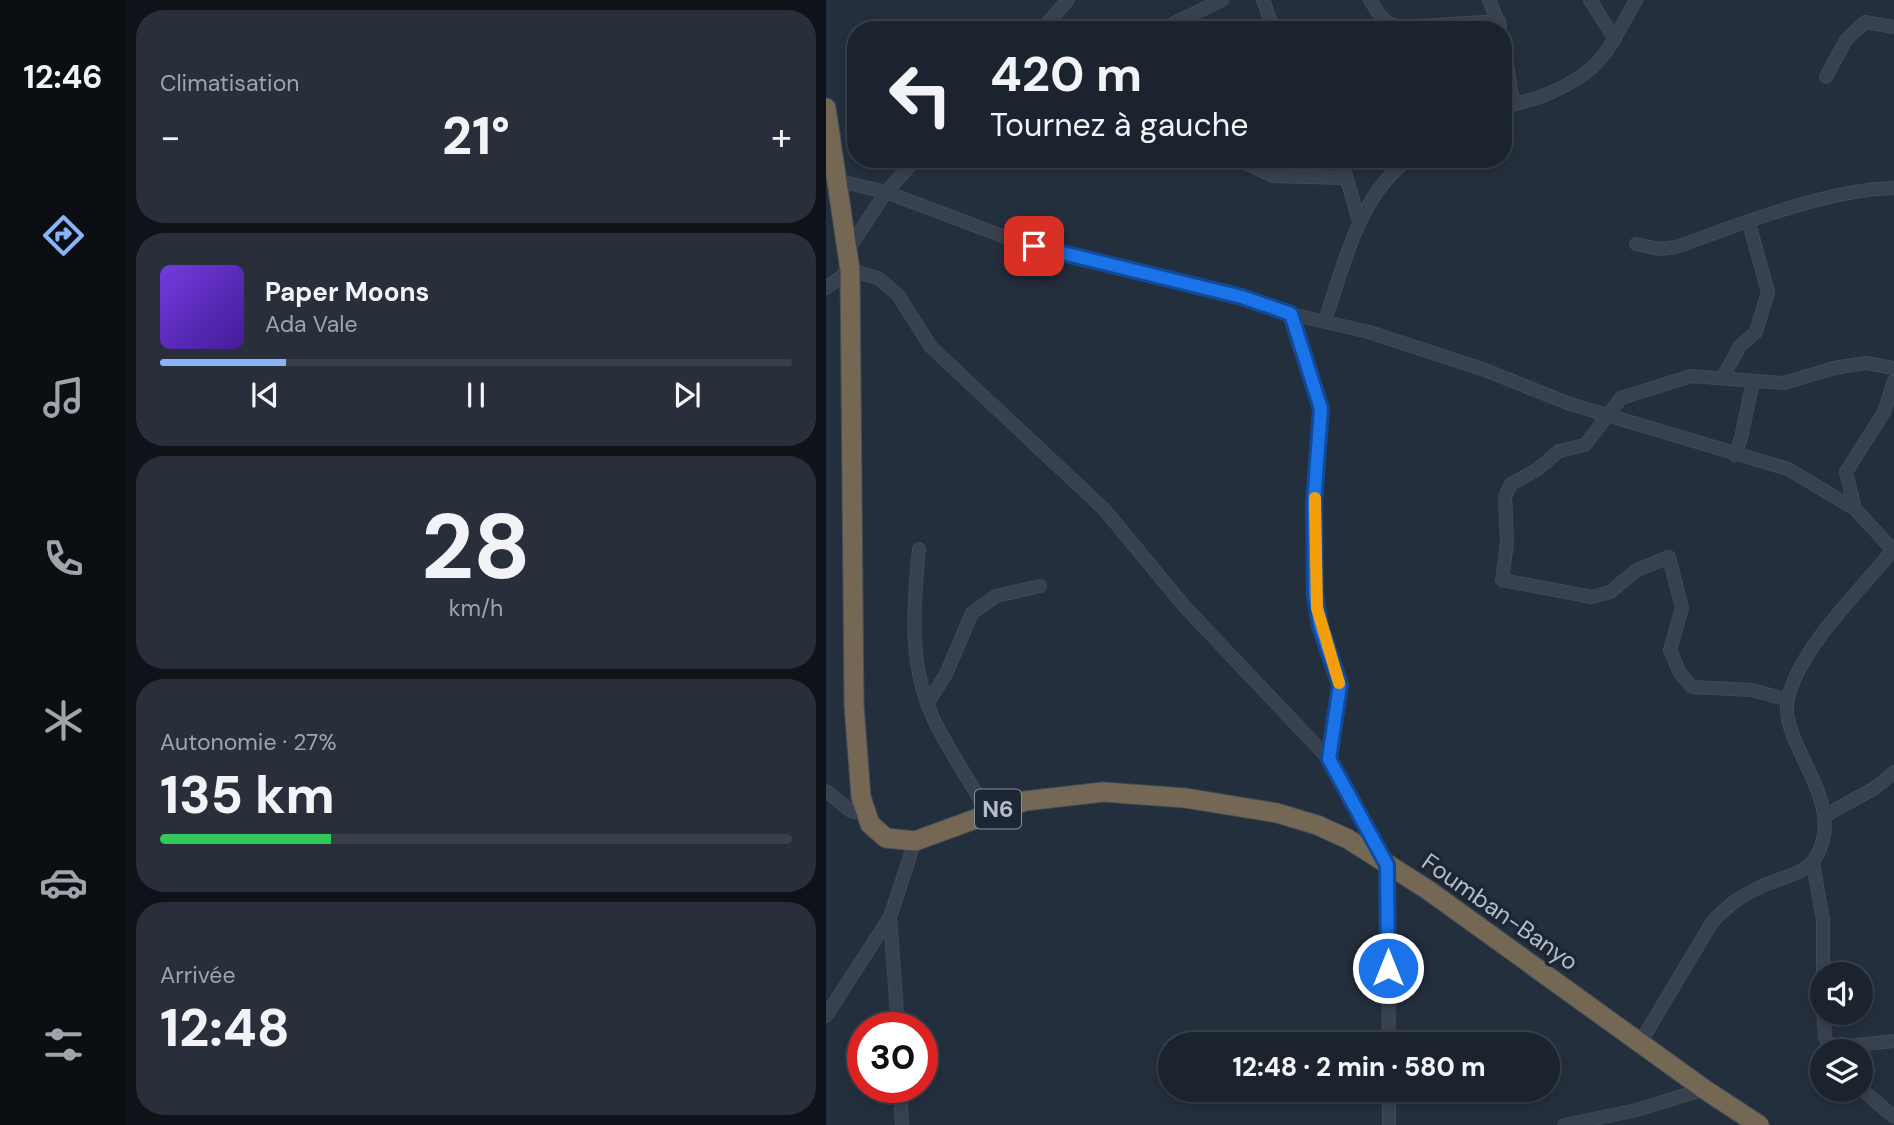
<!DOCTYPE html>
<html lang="fr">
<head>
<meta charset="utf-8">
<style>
	body { margin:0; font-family:"DM Sans",sans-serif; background:#282f3a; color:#f1f3f6; height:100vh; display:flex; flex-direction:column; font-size:26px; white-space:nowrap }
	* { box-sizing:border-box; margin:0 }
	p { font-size:23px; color:#a0a4aa }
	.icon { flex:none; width:38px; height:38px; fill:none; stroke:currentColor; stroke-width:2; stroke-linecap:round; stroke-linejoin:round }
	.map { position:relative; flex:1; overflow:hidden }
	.details { display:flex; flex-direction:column; gap:10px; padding:10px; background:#0f1319; width:700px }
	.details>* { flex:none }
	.hud { position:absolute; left:21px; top:21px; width:665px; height:147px; border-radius:28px; box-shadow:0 4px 10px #0003,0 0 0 2px #39404a; background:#1b232e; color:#f1f3f6; overflow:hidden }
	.buttons { position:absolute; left:984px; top:962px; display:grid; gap:14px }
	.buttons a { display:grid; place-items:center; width:63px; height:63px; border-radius:50%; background:#1b232e; box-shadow:0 4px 10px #0003,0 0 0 2px #39404a; font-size:35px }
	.speed { position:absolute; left:21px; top:1012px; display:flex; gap:14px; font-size:35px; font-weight:700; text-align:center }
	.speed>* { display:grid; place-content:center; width:91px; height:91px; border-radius:50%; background:#1b232e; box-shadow:0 4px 10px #0003,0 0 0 2px #39404a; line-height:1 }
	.speed .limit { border:10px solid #d22; background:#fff; color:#111 }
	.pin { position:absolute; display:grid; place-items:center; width:60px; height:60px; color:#fff; margin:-30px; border-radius:14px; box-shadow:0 4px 10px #0006 }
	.me { position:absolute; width:77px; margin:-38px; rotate:0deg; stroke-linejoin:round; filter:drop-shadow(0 0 5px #0008) }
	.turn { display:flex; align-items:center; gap:24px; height:147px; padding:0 28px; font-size:32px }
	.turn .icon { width:91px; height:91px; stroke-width:2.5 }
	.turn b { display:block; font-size:49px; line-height:60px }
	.big { font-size:52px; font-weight:800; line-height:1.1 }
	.details .card { flex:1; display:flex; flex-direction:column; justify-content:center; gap:10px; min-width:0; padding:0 24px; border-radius:28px; background:#282f3a }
	.details .dial { align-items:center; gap:0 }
	.dial b { font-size:91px; line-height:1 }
	.song { display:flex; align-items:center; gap:21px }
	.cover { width:84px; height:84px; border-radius:10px; background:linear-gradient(135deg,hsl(260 70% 55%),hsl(260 70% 35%)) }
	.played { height:7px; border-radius:4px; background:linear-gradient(90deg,#8ab4f8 20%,#39404a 20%) }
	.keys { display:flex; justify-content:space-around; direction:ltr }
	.heat { display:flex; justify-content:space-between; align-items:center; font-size:38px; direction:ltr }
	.charge { height:10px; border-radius:5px; background:linear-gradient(90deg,#34c759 27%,#39404a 0) }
	.trip { position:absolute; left:332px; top:1032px; width:402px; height:70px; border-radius:35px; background:#1b232e; box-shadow:0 4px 10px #0003,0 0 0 2px #39404a; font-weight:800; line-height:70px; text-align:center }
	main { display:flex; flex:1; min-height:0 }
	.menu { display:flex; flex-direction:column; width:126px; justify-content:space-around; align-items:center; background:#0b0e12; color:#a0a4aa }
	.menu .icon { width:49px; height:49px }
	.menu .current { color:#8ab4f8 }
	.menu b { font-size:32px; color:#f1f3f6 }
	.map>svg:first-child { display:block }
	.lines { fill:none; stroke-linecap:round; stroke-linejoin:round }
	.minor-casing { stroke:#414a57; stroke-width:14 }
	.highway-casing { stroke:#434c59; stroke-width:21 }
	.minor { stroke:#38414e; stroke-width:12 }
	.highway { stroke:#746855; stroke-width:19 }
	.route-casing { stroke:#114b97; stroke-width:18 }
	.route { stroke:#1a73e8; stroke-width:12 }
	.slow { stroke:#f59e0b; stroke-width:12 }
	.labels { text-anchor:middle; stroke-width:7; stroke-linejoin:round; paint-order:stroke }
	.shield { fill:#1d2633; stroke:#878f9c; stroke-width:2 }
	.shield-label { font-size:23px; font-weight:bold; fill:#b4bcc9 }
	.street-label { font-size:24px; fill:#b4bcc9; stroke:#1d2633 }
</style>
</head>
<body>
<main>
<nav class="menu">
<b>12:46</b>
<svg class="icon current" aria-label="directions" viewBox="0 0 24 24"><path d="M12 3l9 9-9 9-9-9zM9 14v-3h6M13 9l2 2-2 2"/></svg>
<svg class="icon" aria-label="music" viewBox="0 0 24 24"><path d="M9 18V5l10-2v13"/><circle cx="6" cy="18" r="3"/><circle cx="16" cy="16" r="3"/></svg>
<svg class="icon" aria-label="phone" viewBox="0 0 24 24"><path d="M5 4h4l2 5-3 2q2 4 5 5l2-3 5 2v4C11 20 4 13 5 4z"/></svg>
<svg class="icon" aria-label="climate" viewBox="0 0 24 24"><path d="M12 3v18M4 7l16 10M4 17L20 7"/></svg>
<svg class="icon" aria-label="car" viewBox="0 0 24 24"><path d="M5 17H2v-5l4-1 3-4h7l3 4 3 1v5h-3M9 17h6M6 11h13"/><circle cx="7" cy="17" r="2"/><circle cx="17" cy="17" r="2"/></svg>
<svg class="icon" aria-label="filters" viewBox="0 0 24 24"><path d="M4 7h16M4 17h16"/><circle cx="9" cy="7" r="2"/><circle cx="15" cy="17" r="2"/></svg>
</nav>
<section class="details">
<div class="card"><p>Climatisation</p>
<div class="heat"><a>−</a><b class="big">21°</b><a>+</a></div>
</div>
<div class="card">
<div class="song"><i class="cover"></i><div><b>Paper Moons</b><p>Ada Vale</p></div></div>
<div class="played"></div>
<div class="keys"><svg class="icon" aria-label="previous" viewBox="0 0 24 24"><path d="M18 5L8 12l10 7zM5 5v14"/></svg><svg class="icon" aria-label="pause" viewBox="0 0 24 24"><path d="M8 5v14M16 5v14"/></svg><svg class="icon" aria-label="next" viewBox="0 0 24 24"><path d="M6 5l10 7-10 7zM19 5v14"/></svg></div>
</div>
<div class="card dial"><b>28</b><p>km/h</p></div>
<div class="card"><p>Autonomie · 27%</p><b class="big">135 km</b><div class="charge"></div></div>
<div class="card"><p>Arrivée</p><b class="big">12:48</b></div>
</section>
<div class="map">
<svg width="1068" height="1125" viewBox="0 0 1068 1125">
	<rect width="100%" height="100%" fill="#242f3e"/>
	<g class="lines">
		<!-- minor casing -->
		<g class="minor-casing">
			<g id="minor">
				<path d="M437,0L448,30"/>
				<path d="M544,0C554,16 558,25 578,27V30"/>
				<path d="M663,0L674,26"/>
				<path d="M764,0L789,39"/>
				<path d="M578,27L673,21"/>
				<path d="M215,30L242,0"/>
				<path d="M334,30L396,0"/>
				<path d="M677,36L687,104"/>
				<path d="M1000,77L1020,40L1039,22L1068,27"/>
				<path d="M677,109C690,102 705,101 719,95C777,71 781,51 810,0"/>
				<path d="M410,159L447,176L519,178"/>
				<path d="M515,159L533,221"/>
				<path d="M13,181L60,192L187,240L252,259L416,297L465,314L543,332L659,370L744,404L962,469L1029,509L1068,551"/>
				<path d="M810,244L834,249L850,247C912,225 1002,189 1068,188"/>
				<path d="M22,250L60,192L90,159"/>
				<path d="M0,288L24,270L52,278L72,295L105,347L278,509L359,607L503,759L561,865L563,1045"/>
				<path d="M465,314L495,409L488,503L490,595L494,626L514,685L503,759"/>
				<path d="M499,320C519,263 532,196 583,159"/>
				<path d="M897,377L914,346L930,332L942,292L923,223"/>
				<path d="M909,455L915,438L927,381"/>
				<path d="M1029,509L1020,472L1058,412L1068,381"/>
				<path d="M93,549C87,608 82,669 110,724C125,754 145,783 162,813"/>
				<path d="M962,700L926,690L866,687L854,673L844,650L856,608L843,557L811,570L784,592L766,597L676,580L681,543L679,497L685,484L712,469L733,451L759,445L795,398L865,376L958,383L1008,368L1040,363L1068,368"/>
				<path d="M101,704L120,674L146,613L170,596L214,586"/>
				<path d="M0,791L25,811L38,814"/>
				<path d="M998,816L1049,788L1068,772"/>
				<path d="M987,863L997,920V975"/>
				<path d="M996,992L999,1037L1006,1052"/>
				<path d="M0,1016L64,917"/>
				<path d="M72,1027L64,917L89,841"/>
				<path d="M814,1043L885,924C900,906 915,896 936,886C951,879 978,874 988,860C1026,804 951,744 962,698C975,646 1033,592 1067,550"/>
				<path d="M1004,1048L1068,1041"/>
				<path d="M74,1087L76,1125"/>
				<path d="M1034,1088L1068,1117"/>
				<path d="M563,1090V1125"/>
				<path d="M738,1125L811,1110L878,1089"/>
			</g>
		</g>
		<!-- highway casing -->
		<g class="highway-casing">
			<path id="highway" d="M0,108L24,270L28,705L35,797L44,824L60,838L89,841L199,801L277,792L359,798L451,813L491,825L522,839L602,890L878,1089L933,1125"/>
		</g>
		<!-- minor -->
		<use href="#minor" class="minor"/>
		<!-- highway -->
		<use href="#highway" class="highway"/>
	</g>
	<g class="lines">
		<!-- route casing -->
		<g class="route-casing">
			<path id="route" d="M208,246L416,297L465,314L495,409L488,503L489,595L494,626L514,685L503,759L561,865L562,968"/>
		</g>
		<!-- route -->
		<use href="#route" class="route"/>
		<!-- slow -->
		<path class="slow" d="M489,498L491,608L513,683"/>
	</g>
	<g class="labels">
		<!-- shield labels -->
		<rect class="shield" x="149" y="789.5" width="46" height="39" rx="5"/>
		<g class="shield-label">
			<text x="172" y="817">N6</text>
		</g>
		<!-- street labels -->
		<g class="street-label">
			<text transform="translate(674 912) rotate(35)" y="8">Foumban-Banyo</text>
		</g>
	</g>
</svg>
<div class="buttons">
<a><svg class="icon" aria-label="sound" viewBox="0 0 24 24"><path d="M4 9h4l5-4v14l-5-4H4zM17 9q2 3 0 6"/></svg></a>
<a><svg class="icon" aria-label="layers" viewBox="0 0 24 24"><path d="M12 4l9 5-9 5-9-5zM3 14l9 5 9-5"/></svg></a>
</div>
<div class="speed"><div class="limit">30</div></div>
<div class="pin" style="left:208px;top:246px;background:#d93025"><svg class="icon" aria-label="arrive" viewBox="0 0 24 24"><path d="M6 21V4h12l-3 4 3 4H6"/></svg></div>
<svg class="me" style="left:562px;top:968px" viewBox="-20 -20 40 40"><circle r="17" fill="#1a73e8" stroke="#fff" stroke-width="3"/><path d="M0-11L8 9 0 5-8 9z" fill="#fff"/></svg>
<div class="trip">12:48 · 2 min · 580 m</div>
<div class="hud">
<div class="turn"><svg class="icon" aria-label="left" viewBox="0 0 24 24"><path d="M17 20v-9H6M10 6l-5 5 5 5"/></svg><div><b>420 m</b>Tournez à gauche</div></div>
</div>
</div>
</main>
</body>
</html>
